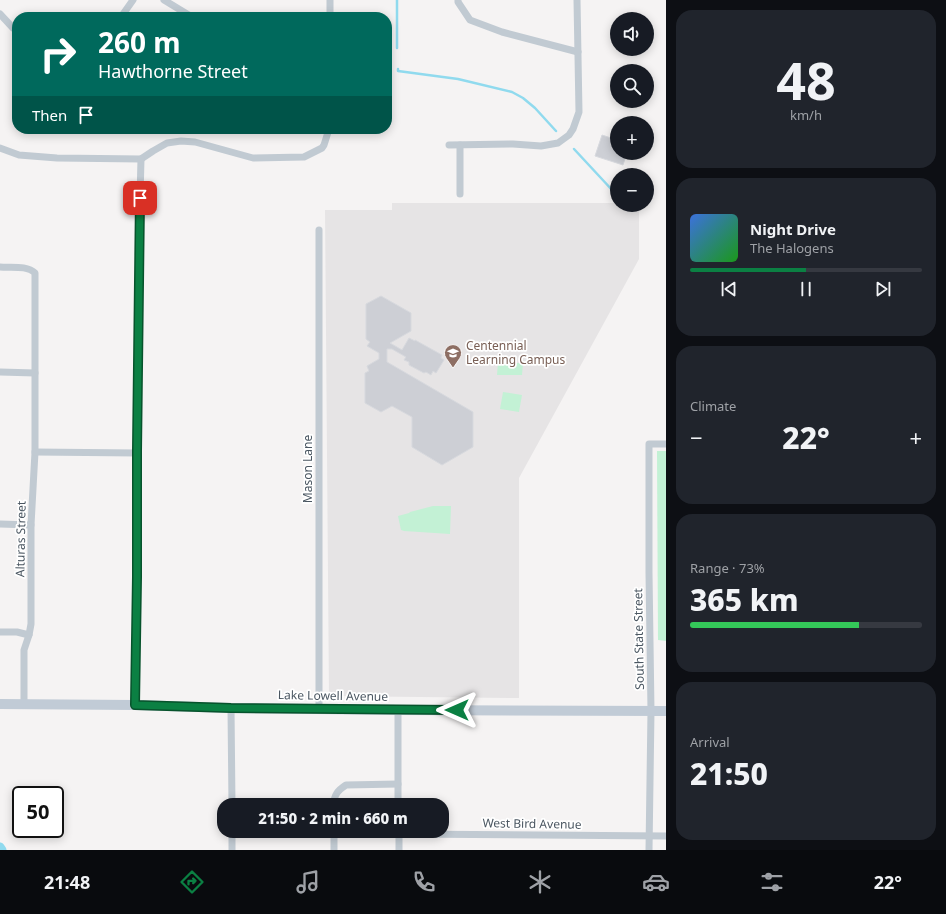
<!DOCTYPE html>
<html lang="en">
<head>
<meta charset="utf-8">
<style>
	body { margin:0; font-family:"Noto Sans",sans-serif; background:#20242c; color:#f1f3f6; height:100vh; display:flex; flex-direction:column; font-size:15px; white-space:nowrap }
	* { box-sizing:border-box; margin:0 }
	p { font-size:13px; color:#9ea1a6 }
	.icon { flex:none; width:22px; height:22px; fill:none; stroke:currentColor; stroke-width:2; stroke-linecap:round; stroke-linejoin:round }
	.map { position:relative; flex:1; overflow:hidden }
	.side { display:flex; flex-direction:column; gap:10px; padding:10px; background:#0d0f14; width:280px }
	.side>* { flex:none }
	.banner { position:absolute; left:12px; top:12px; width:380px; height:122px; border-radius:16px; box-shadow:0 2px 10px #0003; background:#00695c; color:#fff; overflow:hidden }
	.fabs { position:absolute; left:610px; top:12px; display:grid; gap:8px }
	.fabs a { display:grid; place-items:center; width:44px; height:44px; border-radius:50%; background:#171b24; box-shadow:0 2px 10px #0003; font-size:20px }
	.speed { position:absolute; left:12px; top:786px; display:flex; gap:8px; font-size:20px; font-weight:700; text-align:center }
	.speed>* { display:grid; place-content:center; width:52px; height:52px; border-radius:50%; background:#171b24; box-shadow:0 2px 10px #0003; line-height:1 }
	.speed .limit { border:2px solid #111; border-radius:6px; background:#fff; color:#111 }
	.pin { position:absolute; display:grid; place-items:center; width:34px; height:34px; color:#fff; margin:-17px; border-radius:8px; box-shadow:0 2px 6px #0006 }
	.me { position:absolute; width:44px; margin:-22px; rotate:270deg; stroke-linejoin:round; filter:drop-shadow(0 0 3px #0008) }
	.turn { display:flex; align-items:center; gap:14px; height:84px; padding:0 20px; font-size:18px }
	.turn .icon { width:52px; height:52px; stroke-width:2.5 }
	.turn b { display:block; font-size:28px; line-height:34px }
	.then { display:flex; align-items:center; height:38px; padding:0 20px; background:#0003; gap:8px; font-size:15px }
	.big { font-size:30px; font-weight:800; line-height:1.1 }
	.side .widget { flex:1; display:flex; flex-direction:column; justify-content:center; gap:6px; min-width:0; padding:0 14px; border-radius:16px; background:#20242c }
	.side .dial { align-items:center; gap:0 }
	.dial b { font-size:52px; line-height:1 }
	.song { display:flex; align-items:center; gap:12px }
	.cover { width:48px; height:48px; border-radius:6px; background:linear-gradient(135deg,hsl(220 70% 55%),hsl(120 70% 35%)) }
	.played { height:4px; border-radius:2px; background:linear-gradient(90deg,#0b8043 50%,#363941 50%) }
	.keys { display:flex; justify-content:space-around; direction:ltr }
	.heat { display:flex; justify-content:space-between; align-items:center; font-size:22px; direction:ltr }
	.charge { height:6px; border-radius:3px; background:linear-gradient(90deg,#34c759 73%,#363941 0) }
	.trip { position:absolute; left:217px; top:798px; width:232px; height:40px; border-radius:16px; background:#171b24; box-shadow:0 2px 10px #0003; font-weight:800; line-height:40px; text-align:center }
	.tabs { display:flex; height:64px; justify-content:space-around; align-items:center; background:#090b0e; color:#9ea1a6 }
	.tabs .icon { width:28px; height:28px }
	.tabs .current { color:#0b8043 }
	.tabs b { font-size:18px; color:#f1f3f6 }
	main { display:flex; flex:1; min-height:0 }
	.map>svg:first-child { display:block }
	.education { fill:#e6e4e5 }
	.green { fill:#c3f1d5 }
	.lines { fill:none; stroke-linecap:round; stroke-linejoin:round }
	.stream { stroke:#90daee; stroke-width:2.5 }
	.canal { stroke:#90daee; stroke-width:9 }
	.building { fill:#cdcfd5; stroke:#d7d9de }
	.street { stroke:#c1cad2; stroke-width:7 }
	.secondary { stroke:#c1cbd6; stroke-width:10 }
	.route-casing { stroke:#07532c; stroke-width:10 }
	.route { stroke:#0b8043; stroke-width:7 }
	.labels { text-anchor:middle; stroke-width:3.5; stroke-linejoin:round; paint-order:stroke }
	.education-label { font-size:12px; fill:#785e54; stroke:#fff; text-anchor:start }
	.street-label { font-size:12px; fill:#4a5661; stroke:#fff }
</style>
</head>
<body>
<main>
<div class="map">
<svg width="666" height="850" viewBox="0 0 666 850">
	<rect width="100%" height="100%" fill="#f5f3f3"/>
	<!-- education -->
	<path class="education" d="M392,203H617V205H639V259L519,478V698L329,696L325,210H392Z"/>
	<!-- green -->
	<g class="green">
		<path d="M498,363H523L522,375H497Z"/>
		<path d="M503,392L522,395L519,412L500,409Z"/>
		<path d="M657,451H666V641L658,640Z"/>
		<path d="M433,506H451L450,534L404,531L401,530L398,516L409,513L410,512Z"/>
	</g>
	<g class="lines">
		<!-- stream -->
		<g class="stream">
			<path d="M397,0V48"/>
			<path d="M398,69V71L458,79L512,92L523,98L535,108L556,131"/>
			<path d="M574,149L613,191L617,203"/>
		</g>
		<!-- canal -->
		<path class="canal" d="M0,847L2,850"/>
	</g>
	<!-- building -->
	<g class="building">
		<path d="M602,135L617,140V153H627L623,165L595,156Z"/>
		<path d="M381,296L411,313V331L390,343L402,350L409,338L415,341V340L442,355L441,358L444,360L436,373L433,371L431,375L426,372L424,373L409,365V362L404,360L406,357L392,349H387V362L473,412V447L442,465L412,447V417L392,406L381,412L365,403V373L369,371L367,366L379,359V353L367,346L370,342L366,339V304Z"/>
	</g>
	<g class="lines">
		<!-- street -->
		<g class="street">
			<path d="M164,0L192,17"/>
			<path d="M330,0V17"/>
			<path d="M458,0V2L470,20L502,32L578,52"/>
			<path d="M0,14L13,28L17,30"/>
			<path d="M121,17L133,0"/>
			<path d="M449,145L513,144L541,146L558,143L569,135L573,129L579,112L577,0"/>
			<path d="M460,145V194"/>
			<path d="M0,148L19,155L57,158L141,159L153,151L167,143L181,141L195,142L253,158L304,157L322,148L324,145L329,129"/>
			<path d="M0,267C11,268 27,265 35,273V452L31,525V624L29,635L24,650V704"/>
			<path d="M0,372L35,373"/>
			<path d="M35,452L137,453"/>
			<path d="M0,524L31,525"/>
			<path d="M0,632H17L29,635"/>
			<path d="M135,705C138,523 136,341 141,159"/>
			<path d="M231,708L232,805"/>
			<path d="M319,708V230"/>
			<path d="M398,710V805"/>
			<path d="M333,805C335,794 337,791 346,785L398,784"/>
			<path d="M232,831V850"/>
			<path d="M334,831V850"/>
			<path d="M399,834L666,836"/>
			<path d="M399,850V831"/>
			<path d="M649,850L651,711L649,573V444H666"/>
		</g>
		<!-- secondary -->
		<path class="secondary" d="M0,704L135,705L231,708L398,710L666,711"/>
	</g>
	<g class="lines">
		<!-- route casing -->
		<g class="route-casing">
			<path id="route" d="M140,198L137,451V577L135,705L231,708L457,710"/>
		</g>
		<!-- route -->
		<use href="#route" class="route"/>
	</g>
	<!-- icons -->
	<defs>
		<g id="school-pin" transform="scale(0.9)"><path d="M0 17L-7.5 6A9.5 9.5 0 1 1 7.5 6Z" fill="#8d6e63" stroke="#fff"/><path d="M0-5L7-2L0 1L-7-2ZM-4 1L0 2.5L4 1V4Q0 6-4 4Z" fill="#fff"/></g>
	</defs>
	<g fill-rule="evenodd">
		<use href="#school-pin" x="453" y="353"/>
	</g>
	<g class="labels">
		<!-- education labels -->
		<g class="education-label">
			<text x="466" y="350">Centennial<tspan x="466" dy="14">Learning Campus</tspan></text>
		</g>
		<!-- street labels -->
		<g class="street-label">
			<text transform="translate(308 469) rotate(-90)" y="4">Mason Lane</text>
			<text transform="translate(21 539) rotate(-89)" y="4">Alturas Street</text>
			<text transform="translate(639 639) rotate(-91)" y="4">South State Street</text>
			<text transform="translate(333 696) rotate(1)" y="4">Lake Lowell Avenue</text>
			<text transform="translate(532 824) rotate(1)" y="4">West Bird Avenue</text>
		</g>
	</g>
</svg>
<div class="fabs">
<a><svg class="icon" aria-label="sound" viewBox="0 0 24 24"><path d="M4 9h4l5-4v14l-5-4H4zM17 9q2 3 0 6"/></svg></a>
<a><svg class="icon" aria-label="search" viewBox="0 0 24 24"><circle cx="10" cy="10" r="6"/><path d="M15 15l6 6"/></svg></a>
<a>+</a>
<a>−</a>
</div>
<div class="speed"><div class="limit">50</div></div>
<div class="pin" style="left:140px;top:198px;background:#d93025"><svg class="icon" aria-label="arrive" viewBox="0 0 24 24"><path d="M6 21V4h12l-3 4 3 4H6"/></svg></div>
<svg class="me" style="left:457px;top:710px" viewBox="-20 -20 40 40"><path d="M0-17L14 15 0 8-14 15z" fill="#0b8043" stroke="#fff" stroke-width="4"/></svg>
<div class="trip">21:50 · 2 min · 660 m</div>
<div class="banner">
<div class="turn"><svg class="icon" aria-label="right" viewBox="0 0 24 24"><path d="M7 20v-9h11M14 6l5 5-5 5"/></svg><div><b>260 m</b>Hawthorne Street</div></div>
<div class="then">Then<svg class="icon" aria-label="arrive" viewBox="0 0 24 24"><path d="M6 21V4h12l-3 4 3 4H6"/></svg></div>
</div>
</div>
<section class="side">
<div class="widget dial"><b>48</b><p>km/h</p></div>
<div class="widget">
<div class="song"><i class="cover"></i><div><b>Night Drive</b><p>The Halogens</p></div></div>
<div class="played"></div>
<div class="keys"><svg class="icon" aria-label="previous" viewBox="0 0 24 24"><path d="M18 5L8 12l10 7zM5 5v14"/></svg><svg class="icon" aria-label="pause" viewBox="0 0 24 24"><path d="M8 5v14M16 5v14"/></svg><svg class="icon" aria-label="next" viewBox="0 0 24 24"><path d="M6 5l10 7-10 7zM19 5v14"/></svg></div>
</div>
<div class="widget"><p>Climate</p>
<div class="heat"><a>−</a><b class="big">22°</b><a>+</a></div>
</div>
<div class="widget"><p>Range · 73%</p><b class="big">365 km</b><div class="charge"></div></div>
<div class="widget"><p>Arrival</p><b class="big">21:50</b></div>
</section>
</main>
<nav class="tabs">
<b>21:48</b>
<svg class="icon current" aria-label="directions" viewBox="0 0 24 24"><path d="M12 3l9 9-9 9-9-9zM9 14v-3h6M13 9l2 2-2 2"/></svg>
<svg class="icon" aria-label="music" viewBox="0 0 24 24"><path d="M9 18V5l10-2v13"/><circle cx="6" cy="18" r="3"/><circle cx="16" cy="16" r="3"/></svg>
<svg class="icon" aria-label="phone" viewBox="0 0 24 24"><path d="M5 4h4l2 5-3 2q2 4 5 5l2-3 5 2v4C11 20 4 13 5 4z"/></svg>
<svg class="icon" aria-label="climate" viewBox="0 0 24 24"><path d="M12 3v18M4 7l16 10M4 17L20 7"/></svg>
<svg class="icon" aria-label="car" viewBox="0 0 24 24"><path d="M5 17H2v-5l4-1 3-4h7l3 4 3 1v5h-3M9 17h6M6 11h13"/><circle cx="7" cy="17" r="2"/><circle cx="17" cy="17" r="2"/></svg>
<svg class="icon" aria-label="filters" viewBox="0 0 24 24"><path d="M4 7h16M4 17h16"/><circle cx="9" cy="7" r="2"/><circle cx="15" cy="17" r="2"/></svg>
<b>22°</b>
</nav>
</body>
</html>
